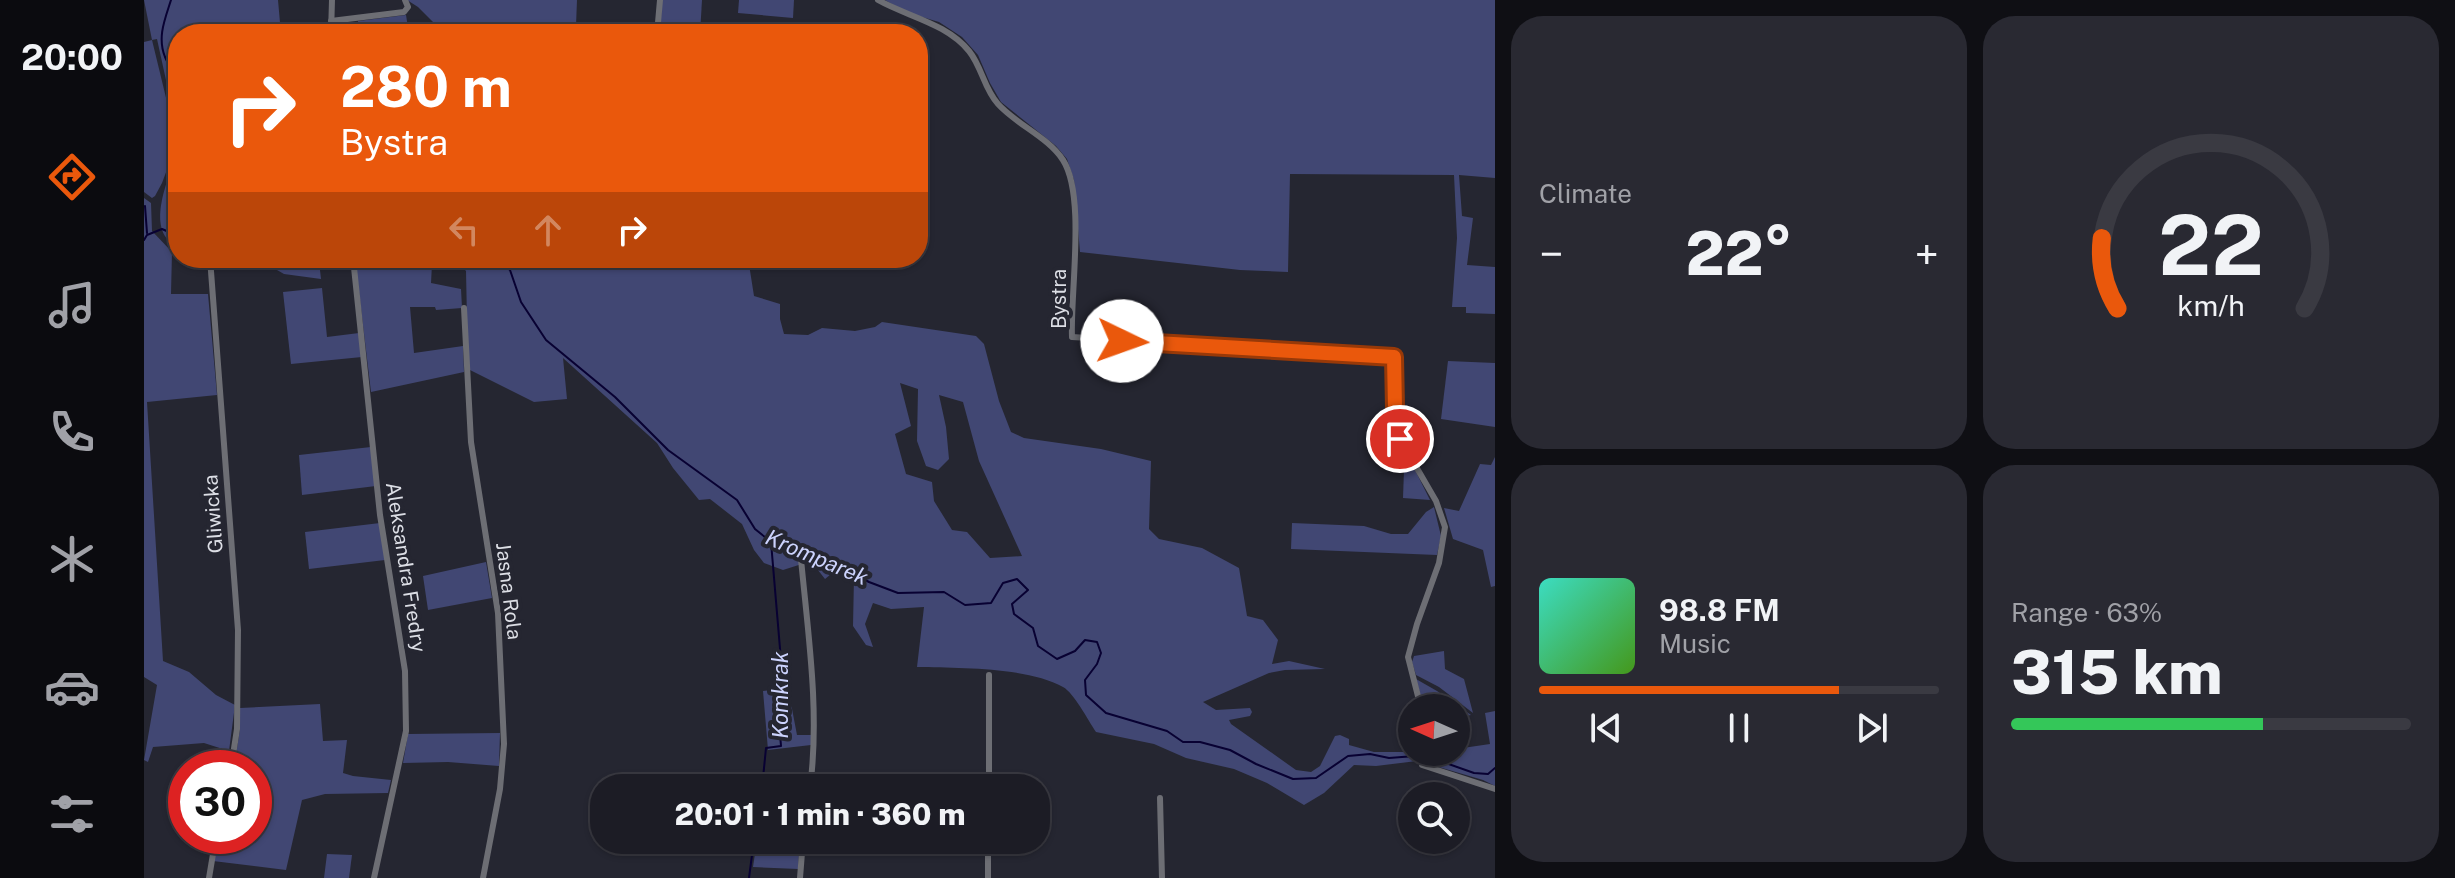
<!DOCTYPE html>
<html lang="en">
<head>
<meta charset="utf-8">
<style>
	body { margin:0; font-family:"Public Sans",sans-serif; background:#292932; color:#f1f3f6; height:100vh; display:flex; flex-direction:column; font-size:30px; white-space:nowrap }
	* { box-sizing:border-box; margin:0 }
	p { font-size:26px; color:#a0a1a7 }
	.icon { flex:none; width:44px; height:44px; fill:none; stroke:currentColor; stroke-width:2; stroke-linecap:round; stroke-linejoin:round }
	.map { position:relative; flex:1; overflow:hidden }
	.drawer { display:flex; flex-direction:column; gap:16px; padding:16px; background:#0f0f14; width:960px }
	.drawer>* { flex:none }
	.banner { position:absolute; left:24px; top:24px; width:760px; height:244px; border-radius:32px; box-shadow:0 2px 6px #0004,0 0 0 2px #3a3a42; background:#ea580c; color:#fff; overflow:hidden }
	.needle { width:52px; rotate:273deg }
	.controls { position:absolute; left:1254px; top:694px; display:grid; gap:16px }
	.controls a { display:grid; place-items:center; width:72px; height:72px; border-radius:50%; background:#1c1c25; box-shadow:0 2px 6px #0004,0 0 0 2px #3a3a42; font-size:40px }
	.speed { position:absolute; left:24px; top:750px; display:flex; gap:16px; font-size:40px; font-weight:700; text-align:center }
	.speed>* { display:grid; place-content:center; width:104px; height:104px; border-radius:50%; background:#1c1c25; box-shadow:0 2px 6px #0004,0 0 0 2px #3a3a42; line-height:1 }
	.speed .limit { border:12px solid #d22; background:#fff; color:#111 }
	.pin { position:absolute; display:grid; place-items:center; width:68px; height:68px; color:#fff; margin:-34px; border:4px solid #fff; border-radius:50%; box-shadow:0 2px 8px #0007 }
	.me { position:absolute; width:88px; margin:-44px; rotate:93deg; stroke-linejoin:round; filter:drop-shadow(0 0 6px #0008) }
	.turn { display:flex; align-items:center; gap:28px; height:168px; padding:0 40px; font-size:36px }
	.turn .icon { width:104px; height:104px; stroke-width:2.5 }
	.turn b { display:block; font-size:56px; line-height:68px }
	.lanes { display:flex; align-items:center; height:76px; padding:0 40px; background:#0003; justify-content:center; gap:40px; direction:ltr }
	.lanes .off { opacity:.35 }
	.big { font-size:60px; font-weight:800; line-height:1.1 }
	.drawer .card { flex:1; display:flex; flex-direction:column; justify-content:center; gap:12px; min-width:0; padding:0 28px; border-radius:32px; background:#292932 }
	.drawer .dial { align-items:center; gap:0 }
	.dial svg { height:208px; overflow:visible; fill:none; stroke:#3a3a42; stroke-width:7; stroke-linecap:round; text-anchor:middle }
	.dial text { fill:#f1f3f6; stroke:none }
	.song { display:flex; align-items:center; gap:24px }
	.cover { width:96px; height:96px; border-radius:12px; background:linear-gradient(135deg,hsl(170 70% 55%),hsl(100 70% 35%)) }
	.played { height:8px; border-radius:4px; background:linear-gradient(90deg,#ea580c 75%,#3a3a42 75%) }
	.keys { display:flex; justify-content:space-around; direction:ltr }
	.heat { display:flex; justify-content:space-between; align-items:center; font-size:44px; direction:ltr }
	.charge { height:12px; border-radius:6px; background:linear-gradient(90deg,#34c759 63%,#3a3a42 0) }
	.drawer .tiles { flex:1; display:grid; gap:16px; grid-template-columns:repeat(2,1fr) }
	.trip { position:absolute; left:446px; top:774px; width:460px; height:80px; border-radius:32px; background:#1c1c25; box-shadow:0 2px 6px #0004,0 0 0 2px #3a3a42; font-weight:800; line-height:80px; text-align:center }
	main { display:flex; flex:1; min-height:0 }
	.dock { display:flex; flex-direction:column; width:144px; justify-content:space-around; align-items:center; background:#0b0b0f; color:#a0a1a7 }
	.dock .icon { width:56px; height:56px }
	.dock .current { color:#ea580c }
	.dock b { font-size:36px; color:#f1f3f6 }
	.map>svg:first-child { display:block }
	.green { fill:#414773; fill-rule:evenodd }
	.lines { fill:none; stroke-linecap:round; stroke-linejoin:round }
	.stream { stroke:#080132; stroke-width:2 }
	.street { stroke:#6d6e74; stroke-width:6 }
	.route-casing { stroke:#983908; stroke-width:20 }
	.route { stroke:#ea580c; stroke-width:14 }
	.labels { text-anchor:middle; stroke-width:8; stroke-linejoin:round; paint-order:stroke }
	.street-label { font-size:20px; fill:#dcdee5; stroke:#252631 }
	.water-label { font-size:22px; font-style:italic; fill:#ccd3fd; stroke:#252631 }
</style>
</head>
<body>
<main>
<nav class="dock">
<b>20:00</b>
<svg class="icon current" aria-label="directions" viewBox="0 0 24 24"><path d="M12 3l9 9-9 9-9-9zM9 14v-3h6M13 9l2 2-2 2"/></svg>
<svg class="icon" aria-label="music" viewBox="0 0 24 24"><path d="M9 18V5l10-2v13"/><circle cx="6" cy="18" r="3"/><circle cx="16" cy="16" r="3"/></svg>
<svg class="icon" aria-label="phone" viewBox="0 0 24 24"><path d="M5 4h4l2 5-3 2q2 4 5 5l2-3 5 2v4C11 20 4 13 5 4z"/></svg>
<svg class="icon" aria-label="climate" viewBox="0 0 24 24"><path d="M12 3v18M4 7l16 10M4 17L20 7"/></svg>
<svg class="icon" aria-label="car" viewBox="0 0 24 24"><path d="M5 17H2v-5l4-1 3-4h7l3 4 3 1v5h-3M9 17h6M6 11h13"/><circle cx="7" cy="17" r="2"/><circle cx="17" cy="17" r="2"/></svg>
<svg class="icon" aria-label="filters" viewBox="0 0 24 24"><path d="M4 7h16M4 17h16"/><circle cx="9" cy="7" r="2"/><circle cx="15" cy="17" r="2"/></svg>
</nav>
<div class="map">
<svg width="1351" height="878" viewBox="0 0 1351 878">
	<rect width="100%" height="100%" fill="#252631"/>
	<!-- green -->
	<g class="green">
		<path d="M0,0H134L137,34H34V135L13,39L8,40L33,143L18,183L11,196L8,198L0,192V42L8,40Z"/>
		<path d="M263,0H433L432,26H397L396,34H301L274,7Z"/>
		<path d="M518,0H558L556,34H516Z"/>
		<path d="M595,0H650L649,18L594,13Z"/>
		<path d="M741,0H1351V178L1315,175L1318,216L1329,218L1323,265L1351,267V314L1322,313V307H1308L1313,238L1310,175L1146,174L1144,272L1096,270L936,252L930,180L923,159L912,146L857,102L846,83L834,55L818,37L795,22L761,12Z"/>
		<path d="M262,15L265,34H215L214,21Z"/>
		<path d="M34,153V246C0,234 23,179 34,153Z"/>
		<path d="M0,198L7,203L8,231L28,252L27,294H64L73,395L3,402L19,661L45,672L72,695L91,705L85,751L60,743L9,747L4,762L0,760L13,685L0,677Z"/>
		<path d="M112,258H183L175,261L177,279L140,274Z"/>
		<path d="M211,258H604L610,296L636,304V319L640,334L664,335L678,328L711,331L731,327L738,322L832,336L840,344L855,401L867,432L880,438L957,449L1007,461L1005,529L1015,539L1058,548L1095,568L1103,616L1119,620L1134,640L1128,664L1145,661L1181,669L1141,670L1125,673L1059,702L1072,710L1106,708L1108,712L1106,716L1085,720L1087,724L1152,770L1167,772L1176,766L1191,736L1196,735L1205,739V745L1230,752H1274L1273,761L1232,766L1210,765L1180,793L1160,805L1123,783L1090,769L1042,758L1010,744L952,732C944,720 930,693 919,687C883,667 815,668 773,667L780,607L747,609L729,603L721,624L729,647L722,645L709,626L710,577L692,570L681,579L670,565L661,563L639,570L620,563L610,550L598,524L566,499L555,500L529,468L513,443L419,358L423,399L390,402L324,369L322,271L318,267L288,264L287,283L317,289L318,308L292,310L291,307H266L270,353L319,346L320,372L227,392ZM756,383L774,389L773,441L782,466L794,470L805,459L802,427L795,395L819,402L835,461L878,556L846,558L823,532L808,530L790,501L788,482L762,474L751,434L767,426Z"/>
		<path d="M178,288L183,337L215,333L218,357L147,364L139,292Z"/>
		<path d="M1304,361L1351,363V427L1297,419Z"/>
		<path d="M227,447L232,486L158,495L155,455Z"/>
		<path d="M1351,457V586L1347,587L1339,550L1309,539L1300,508L1315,511L1336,464L1347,465Z"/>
		<path d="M1260,470H1271L1286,500L1259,498Z"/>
		<path d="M1290,507L1297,536L1293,555L1147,549L1148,523L1220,526L1247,534H1264L1282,512Z"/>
		<path d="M236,523L241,560L165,569L161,532Z"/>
		<path d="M342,562L348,598L284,610L279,576Z"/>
		<path d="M1300,651L1301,669L1320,679L1329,713L1295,687L1272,675L1268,662L1270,656Z"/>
		<path d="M1272,679L1293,691L1327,715L1312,718V708H1280Z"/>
		<path d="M644,688L653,735H667V745L624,750L619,691Z"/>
		<path d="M176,704L179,741L203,740L199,773L209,776L247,780L244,793L181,794L158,800L142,870L69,861L74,836H110V768H90L96,729V708Z"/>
		<path d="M1351,711V786L1339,780L1281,763V752H1312V749L1346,744L1341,713Z"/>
		<path d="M356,733L355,766L304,762L259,763L264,734Z"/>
		<path d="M613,840H656L654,869L609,867Z"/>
		<path d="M183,854L208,855L205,878H180Z"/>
	</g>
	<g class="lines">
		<!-- stream -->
		<g class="stream">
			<path d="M27,0C21,19 13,37 21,57C24,64 30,72 32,80C36,94 25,104 34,117"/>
			<path d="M1,206L3,233"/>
			<path d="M0,240L3,235L18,229L34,236"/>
			<path d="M131,258L145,265L171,258"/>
			<path d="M340,258L359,264L366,270L377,302L402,340L471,397L524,450L593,500L611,529L627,542L646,543L666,551L725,582L754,593L800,592L821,605L847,603L859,583L873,579L884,590L868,604L870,614L889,628L894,646L913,659L931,651L941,640L953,642L957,653L953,664L941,680L942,695L962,713L1023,731L1039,742H1056L1086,750L1112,764L1149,779L1172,778L1204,756L1226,754L1245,758L1271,756"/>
			<path d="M1282,756L1330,773L1344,774L1351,768"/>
			<path d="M618,788L622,748L637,746L633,697L640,696L627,542"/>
			<path d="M605,878L610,840"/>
		</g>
		<!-- street -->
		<g class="street">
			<path d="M734,0C764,17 802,23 825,51C838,67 840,89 854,104C873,125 904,137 919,160C942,196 926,294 928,337L1250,357L1251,408L1256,439L1292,501L1301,527L1295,563L1273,624L1264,657L1277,708"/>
			<path d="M187,21L260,12L264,7L261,0"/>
			<path d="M187,34L188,0"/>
			<path d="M513,34L516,0"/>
			<path d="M66,258L94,630L93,729L87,768"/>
			<path d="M209,258L236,515L261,671L262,731L230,878"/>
			<path d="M320,308L327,442L354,613L360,744L356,789L339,878"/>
			<path d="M657,559C664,634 676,712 666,788"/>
			<path d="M1277,752L1278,765L1351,789"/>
			<path d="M845,788V675"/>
			<path d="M1016,798L1018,878"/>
			<path d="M65,878L72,836"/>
			<path d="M656,878L659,840"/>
			<path d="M844,878V840"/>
		</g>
	</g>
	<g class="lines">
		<!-- route casing -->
		<g class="route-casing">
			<path id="route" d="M978,341L1250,357L1251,408L1256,439"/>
		</g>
		<!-- route -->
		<use href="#route" class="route"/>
	</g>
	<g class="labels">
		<!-- street labels -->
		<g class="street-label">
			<text transform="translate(915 299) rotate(-90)" y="7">Bystra</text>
			<text transform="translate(69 514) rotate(-94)" y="7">Gliwicka</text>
			<text transform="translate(262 567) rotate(81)" y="7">Aleksandra Fredry</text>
			<text transform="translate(365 591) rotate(83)" y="7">Jasna Rola</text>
		</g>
		<!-- water labels -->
		<g class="water-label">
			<text transform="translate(673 557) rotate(23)" y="8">Kromparek</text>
			<text transform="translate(636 695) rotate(-90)" y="8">Komkrak</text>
		</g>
	</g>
</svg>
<div class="controls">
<a><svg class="needle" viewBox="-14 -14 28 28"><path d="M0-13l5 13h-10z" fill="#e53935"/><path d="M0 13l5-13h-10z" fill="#a0a1a7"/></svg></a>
<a><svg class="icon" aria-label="search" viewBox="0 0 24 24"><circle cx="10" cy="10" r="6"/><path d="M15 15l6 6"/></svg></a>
</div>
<div class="speed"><div class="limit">30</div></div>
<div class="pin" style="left:1256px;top:439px;background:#d93025"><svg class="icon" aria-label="arrive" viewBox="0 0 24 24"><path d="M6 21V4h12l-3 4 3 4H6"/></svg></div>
<svg class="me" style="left:978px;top:341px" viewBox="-20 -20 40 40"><circle r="19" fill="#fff"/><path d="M0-13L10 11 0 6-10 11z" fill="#ea580c"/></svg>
<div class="trip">20:01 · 1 min · 360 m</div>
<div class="banner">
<div class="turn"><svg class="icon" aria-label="right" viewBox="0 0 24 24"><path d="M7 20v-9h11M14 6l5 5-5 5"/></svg><div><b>280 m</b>Bystra</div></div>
<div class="lanes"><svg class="icon off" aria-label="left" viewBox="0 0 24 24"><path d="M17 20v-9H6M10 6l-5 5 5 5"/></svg><svg class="icon off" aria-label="ahead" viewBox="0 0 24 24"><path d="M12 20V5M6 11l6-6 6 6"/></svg><svg class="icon" aria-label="right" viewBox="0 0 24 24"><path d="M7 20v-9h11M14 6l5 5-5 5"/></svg></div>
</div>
</div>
<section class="drawer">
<div class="tiles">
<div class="card"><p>Climate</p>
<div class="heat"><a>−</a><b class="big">22°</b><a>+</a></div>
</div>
<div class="card dial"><svg viewBox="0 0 100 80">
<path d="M14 69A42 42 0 1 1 86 69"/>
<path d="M14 69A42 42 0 0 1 8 42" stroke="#ea580c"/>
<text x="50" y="56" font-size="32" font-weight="700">22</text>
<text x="50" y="72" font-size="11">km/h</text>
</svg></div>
<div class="card">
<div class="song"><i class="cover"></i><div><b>98.8 FM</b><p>Music</p></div></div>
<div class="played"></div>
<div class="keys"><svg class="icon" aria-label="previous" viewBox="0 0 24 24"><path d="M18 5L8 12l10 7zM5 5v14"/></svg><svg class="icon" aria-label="pause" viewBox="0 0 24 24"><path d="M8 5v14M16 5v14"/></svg><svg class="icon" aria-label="next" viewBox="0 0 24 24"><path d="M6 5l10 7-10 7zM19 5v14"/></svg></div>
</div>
<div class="card"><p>Range · 63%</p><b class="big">315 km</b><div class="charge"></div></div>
</div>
</section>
</main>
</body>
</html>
